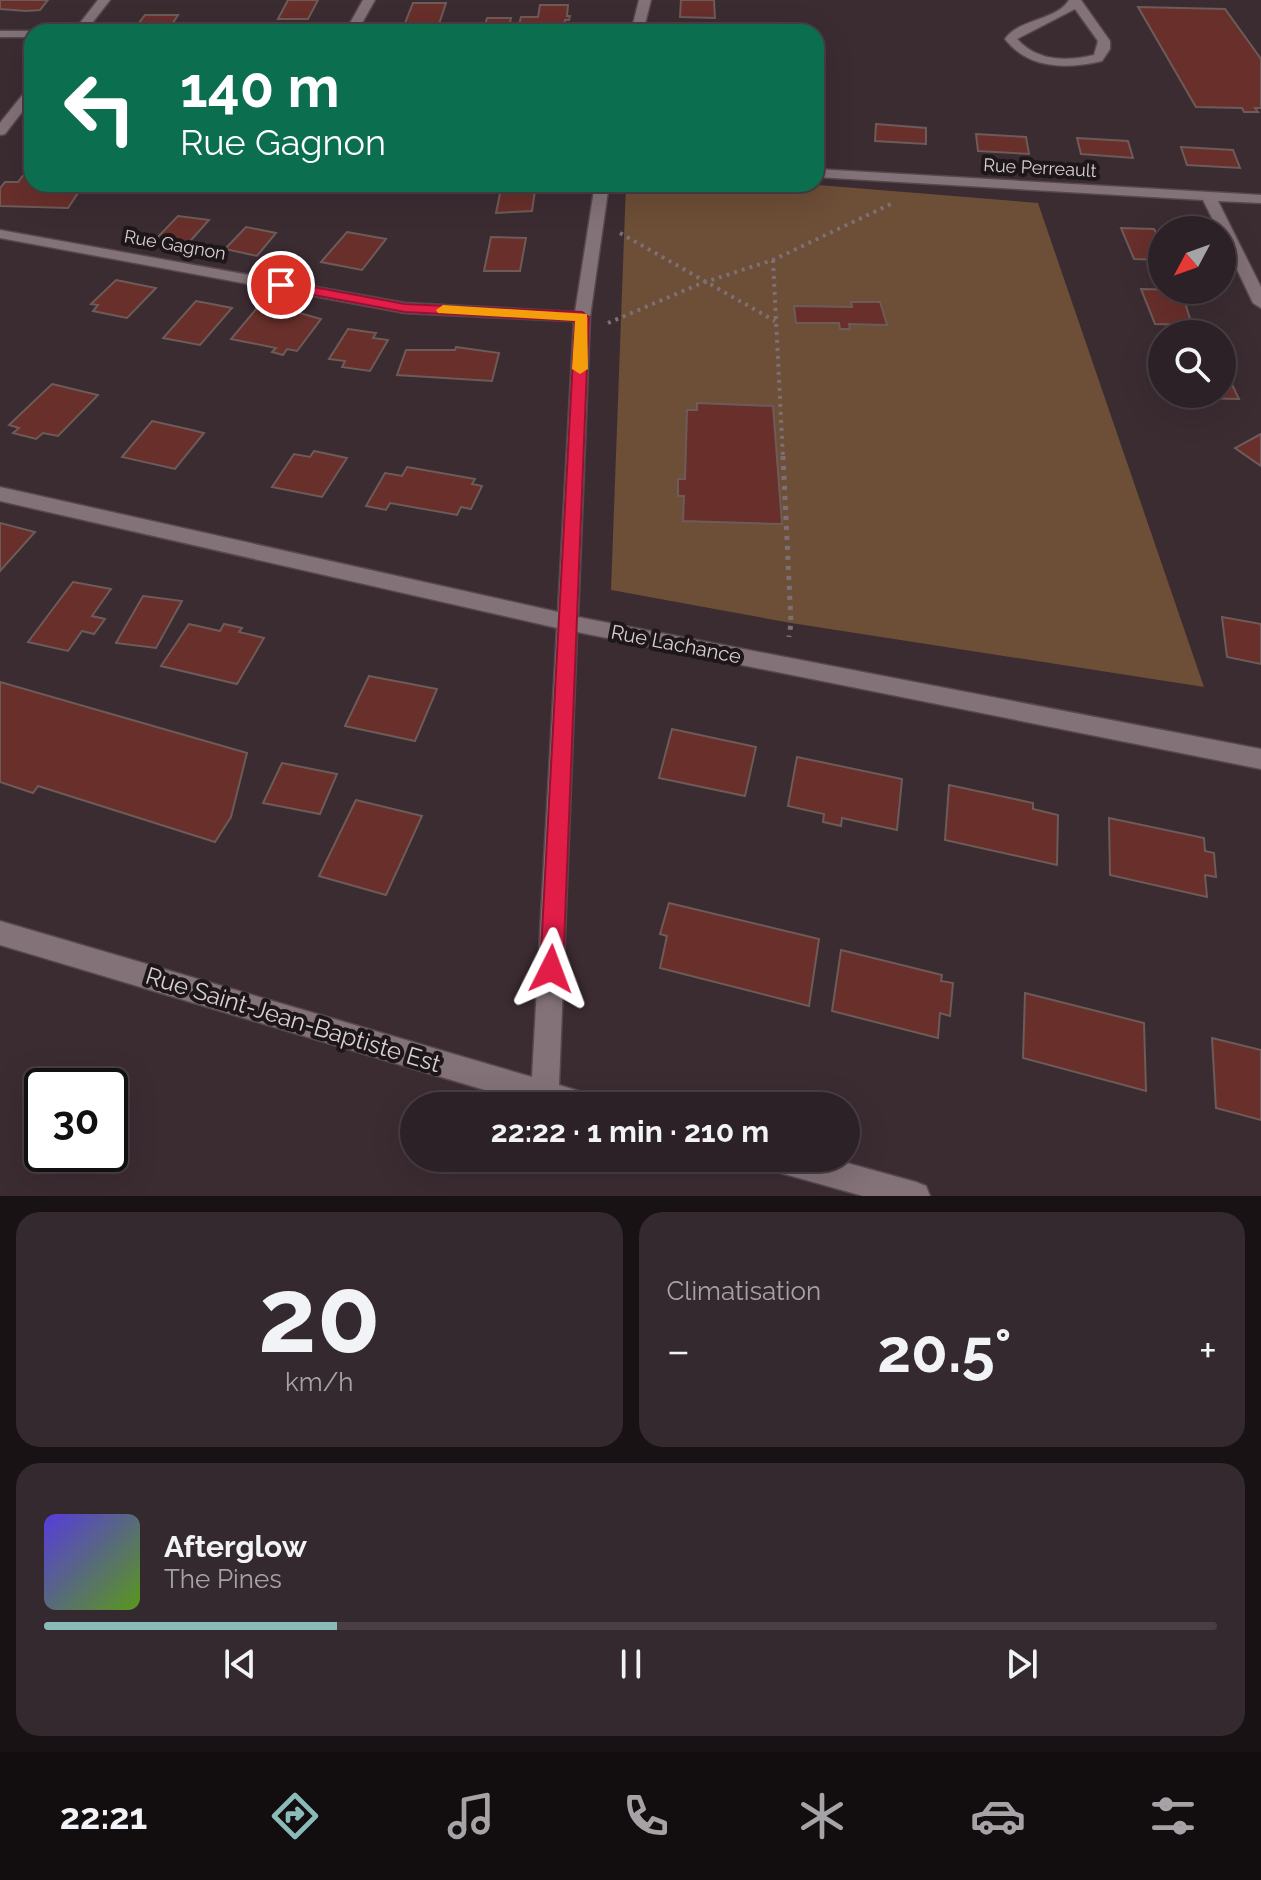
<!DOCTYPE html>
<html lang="fr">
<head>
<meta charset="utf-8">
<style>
	body { margin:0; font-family:Raleway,sans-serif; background:#34292e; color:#f1f3f6; height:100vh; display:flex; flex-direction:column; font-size:30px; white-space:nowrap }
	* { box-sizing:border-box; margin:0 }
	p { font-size:26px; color:#a6a3a7 }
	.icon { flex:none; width:44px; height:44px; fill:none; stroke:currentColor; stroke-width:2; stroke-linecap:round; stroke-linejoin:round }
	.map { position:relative; height:1196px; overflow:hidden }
	.side { display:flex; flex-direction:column; gap:16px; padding:16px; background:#181215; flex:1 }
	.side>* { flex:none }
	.guide { position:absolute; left:24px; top:24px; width:800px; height:168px; border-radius:24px; box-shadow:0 8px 32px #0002,0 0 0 2px #483e43; background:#0b6e4f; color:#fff; overflow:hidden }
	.needle { width:52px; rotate:229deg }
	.controls { position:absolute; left:1148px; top:216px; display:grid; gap:16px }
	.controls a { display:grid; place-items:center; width:88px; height:88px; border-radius:50%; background:#2c2126; box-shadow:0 8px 32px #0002,0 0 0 2px #483e43; font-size:40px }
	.speed { position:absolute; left:24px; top:1068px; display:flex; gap:16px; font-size:40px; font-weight:700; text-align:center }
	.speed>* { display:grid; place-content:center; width:104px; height:104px; border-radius:50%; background:#2c2126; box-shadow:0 8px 32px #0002,0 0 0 2px #483e43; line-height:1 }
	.speed .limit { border:4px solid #111; border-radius:12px; background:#fff; color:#111 }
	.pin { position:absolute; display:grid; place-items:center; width:68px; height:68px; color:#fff; margin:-34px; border:4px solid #fff; border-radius:50%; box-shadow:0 2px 8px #0007 }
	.me { position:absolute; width:88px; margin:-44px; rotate:3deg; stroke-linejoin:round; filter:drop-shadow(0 0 6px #0008) }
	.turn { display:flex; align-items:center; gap:28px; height:168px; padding:0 24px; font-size:36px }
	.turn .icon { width:104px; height:104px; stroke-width:2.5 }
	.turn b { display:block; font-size:56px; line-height:68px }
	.big { font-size:60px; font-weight:700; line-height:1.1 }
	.side .tile { flex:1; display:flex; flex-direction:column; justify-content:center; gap:12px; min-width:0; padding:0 28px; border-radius:24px; background:#34292e }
	.side .dial { align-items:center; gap:0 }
	.dial b { font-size:104px; line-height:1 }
	.song { display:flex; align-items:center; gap:24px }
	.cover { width:96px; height:96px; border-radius:12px; background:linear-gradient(135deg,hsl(250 70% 55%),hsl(90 70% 35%)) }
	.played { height:8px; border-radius:4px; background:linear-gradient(90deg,#8bbbb9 25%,#483e43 25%) }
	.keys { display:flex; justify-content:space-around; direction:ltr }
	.heat { display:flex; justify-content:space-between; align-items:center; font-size:44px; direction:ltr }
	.side .tiles { flex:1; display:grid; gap:16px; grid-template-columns:1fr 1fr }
	.tile:last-child { grid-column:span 2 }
	.trip { position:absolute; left:400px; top:1092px; width:460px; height:80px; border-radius:40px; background:#2c2126; box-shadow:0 8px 32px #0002,0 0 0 2px #483e43; font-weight:700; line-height:80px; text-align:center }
	.tabs { display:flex; height:128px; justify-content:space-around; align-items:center; background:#120d0f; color:#a6a3a7 }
	.tabs .icon { width:56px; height:56px }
	.tabs .current { color:#8bbbb9 }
	.tabs b { font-size:36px; color:#f1f3f6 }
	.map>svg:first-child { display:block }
	.green { fill:#6d4e37 }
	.building { fill:#682f2b; stroke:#6d5b59; stroke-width:2 }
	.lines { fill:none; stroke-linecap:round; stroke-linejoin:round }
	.minor-casing { stroke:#55484e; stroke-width:3 }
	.path-far1 { stroke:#7d7075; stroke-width:4; stroke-dasharray:3 5; stroke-linecap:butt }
	.path { stroke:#7d7075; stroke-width:5; stroke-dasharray:4 6; stroke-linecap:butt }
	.minor { fill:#837278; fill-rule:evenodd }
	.route { fill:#e11d48; stroke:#92132f; stroke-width:2 }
	.slow { fill:#f59e0b }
	.labels { text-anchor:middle; stroke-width:8; stroke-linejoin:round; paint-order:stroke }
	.far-street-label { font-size:18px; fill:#d9cfd3; stroke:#1e1719 }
	.street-label { font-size:20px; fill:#d9cfd3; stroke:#1e1719 }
	.near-street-label { font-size:24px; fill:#d9cfd3; stroke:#1e1719 }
</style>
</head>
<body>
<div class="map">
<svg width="1261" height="1196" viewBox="0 0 1261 1196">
	<rect width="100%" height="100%" fill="#3b2c32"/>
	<!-- green -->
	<path class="green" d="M626,184H806L1038,203L1204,687L791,623L611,590Z"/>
	<!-- building -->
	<g class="building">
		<path d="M0,0H48L40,10L26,11L0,9Z"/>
		<path d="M288,0H318L308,19H278Z"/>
		<path d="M681,0H714L715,18L680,17Z"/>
		<path d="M413,3H446L439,24L405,23Z"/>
		<path d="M540,5H568L567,16H570L569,20H565L564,26H551L550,32H524L525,25H519L521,17H538Z"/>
		<path d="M1138,7L1225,9L1261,59V108H1255L1258,112H1244L1242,108L1196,107Z"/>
		<path d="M145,15H178L167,32H132Z"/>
		<path d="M487,18H511L508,32H483Z"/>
		<rect x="679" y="28" width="35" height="4"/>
		<path d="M876,124L926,128V144L875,141Z"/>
		<path d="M976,134L1026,137L1029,154L978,151Z"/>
		<path d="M1077,138L1128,141L1133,158L1081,154Z"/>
		<path d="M1181,147L1233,150L1240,168L1187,165Z"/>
		<path d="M32,164V184H84L68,208L0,206V188L5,182H18Z"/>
		<path d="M502,184H536L532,211L496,213Z"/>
		<path d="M178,216L209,220L184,248L152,243Z"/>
		<path d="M246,227L276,233L257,256L225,249Z"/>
		<path d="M1121,228L1154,229L1162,243V260L1134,259Z"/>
		<path d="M347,232L386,239L362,270L321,262Z"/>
		<path d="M491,237L526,238L520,271H484Z"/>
		<path d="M116,280L156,288L127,318L93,311L98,305L91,304Z"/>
		<path d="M1141,289L1181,290L1192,325L1155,324Z"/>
		<path d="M196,301L232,308L200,345L163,338Z"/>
		<path d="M851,302H880L887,325L849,324L850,329H840L839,323H796L794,306L852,307Z"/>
		<path d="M257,308L287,313L289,310L321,319L297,351L287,349L283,355L272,352L276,348L231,339Z"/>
		<path d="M348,329L376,333L373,338L388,340L370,371L342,367L345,361L329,359Z"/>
		<path d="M456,347L499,353L492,381L397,375L406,350H455Z"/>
		<path d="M1222,372L1225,377L1229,378L1239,399L1194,398L1193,394H1222Z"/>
		<path d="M52,384L98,395L58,436L43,433L36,439L13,433L19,428L9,425Z"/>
		<path d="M697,403L773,406L782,524L683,521L684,496H678V479H685L687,410H697Z"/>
		<path d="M152,421L192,430L204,433L175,469L122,457Z"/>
		<path d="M1261,434V466L1235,448Z"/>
		<path d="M314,451L347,458L322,497L272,487L294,454L310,457Z"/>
		<path d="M407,467L475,479L472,484L482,486L471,509L461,507L457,515L390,503L386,510L366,506L385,473L402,476Z"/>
		<path d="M0,523L35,532L0,571Z"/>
		<path d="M73,582L111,589L92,616L105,619L94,634L82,631L68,651L28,642Z"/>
		<path d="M143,596L182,601L156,648L116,643Z"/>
		<path d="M1222,617L1261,624V664L1227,657Z"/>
		<path d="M189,624L220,631L224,624L242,628L239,632L264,638L237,684L161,666Z"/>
		<path d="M369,676L437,689L415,741L345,726Z"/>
		<path d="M0,682L247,753L231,817L215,842L38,786L33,793L0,782Z"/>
		<path d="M672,729L756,747L745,796L659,778Z"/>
		<path d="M797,757L902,779L897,830L842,818L841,826L823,822L824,814L788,806Z"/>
		<path d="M282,763L337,774L320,814L263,803Z"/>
		<path d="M949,785L1033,803V809L1058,815L1057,865L945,840Z"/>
		<path d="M356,800L422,816L386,895L319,876Z"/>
		<path d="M1109,818L1204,838L1205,851L1214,853L1216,877L1205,875L1207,897L1110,875Z"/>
		<path d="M669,903L819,939L809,1006L660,968L667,936L660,934Z"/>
		<path d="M841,950L942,975L941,981L953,983L950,1016L940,1013L938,1038L832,1011Z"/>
		<path d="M1025,993L1144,1023L1146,1091L1023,1058Z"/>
		<path d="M1212,1038L1261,1050V1120L1216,1108Z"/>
	</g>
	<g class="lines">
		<!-- minor casing -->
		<g class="minor-casing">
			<g id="minor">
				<path d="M98,0H110L85,32H73Z"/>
				<path d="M363,0H375L357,32H345Z"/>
				<path d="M639,0H651L643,32H631Z"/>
				<path d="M1069,0H1081L1110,41V49L1102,61C1067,69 1029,70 1005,39C1020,18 1056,21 1069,0ZM1075,9L1098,41L1094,55C1066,62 1037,61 1017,39Z"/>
				<path d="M0,31H32L36,32H32V37H0Z"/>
				<path d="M32,87V99L5,134L0,135V123L28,88Z"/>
				<path d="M816,169L1261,195V203L1218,201L1261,287V308L1253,303L1222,238V230H1218L1203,200L816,177Z"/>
				<path d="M595,184H609L590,317L578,617L1261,749V769L577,632L559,1085L595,1096L599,1106H538L0,945V921L532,1077L557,628L0,501V487L558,612L574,321L405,313L0,238V230L405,303L575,312Z"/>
				<path d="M763,1158H829L916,1182L926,1186L930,1196H863L777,1172L767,1168Z"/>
			</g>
		</g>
		<!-- path-far1 -->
		<g class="path-far1">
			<path d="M620,233L775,321"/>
			<path d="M773,260L783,458"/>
			<path d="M608,323L702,283L773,260L893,203"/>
		</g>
		<!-- path -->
		<path class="path" d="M783,456L791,623L789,637"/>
		<!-- minor -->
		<use href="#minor" class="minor"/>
	</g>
	<!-- route -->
	<path class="route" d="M281,281L405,304L582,312L589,317L563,969L559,977L551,981L543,977L540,969L575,321L405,312L276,288L274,285Z"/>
	<!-- slow -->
	<path class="slow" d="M443,305L587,314L588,369L580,374L572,369L575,321L438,313L436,310Z"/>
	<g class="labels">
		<!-- far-street labels -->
		<g class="far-street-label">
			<text transform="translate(1040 168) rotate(3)" y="6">Rue Perreault</text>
			<text transform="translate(175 245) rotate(10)" y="6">Rue Gagnon</text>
		</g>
		<!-- street labels -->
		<g class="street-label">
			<text transform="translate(676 644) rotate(11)" y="7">Rue Lachance</text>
		</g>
		<!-- near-street labels -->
		<g class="near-street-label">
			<text transform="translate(293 1020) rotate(17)" y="8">Rue Saint-Jean-Baptiste Est</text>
		</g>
	</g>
</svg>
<div class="controls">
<a><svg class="needle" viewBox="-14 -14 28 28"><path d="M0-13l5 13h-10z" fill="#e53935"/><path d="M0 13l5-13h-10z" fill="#a6a3a7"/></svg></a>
<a><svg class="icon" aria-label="search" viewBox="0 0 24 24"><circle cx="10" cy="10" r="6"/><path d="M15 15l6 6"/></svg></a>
</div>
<div class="speed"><div class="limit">30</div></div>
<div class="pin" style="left:281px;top:285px;background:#d93025"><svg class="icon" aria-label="arrive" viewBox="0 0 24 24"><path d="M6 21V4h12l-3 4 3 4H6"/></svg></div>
<svg class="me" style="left:551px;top:969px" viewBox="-20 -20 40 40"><path d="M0-17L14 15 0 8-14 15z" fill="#e11d48" stroke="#fff" stroke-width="4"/></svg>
<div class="trip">22:22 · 1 min · 210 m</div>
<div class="guide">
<div class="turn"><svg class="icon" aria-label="left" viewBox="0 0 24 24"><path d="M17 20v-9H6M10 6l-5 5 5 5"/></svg><div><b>140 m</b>Rue Gagnon</div></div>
</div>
</div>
<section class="side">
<div class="tiles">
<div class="tile dial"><b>20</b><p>km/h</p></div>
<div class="tile"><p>Climatisation</p>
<div class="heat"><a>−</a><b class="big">20.5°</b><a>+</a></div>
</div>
<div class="tile">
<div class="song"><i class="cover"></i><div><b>Afterglow</b><p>The Pines</p></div></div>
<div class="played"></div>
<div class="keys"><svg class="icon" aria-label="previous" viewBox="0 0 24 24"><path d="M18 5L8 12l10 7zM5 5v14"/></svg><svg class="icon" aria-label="pause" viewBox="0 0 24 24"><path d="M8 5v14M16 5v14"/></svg><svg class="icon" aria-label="next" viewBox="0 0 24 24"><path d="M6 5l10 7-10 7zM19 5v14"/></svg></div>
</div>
</div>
</section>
<nav class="tabs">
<b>22:21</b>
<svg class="icon current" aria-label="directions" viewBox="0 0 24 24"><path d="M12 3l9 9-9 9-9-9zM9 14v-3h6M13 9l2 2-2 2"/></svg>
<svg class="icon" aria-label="music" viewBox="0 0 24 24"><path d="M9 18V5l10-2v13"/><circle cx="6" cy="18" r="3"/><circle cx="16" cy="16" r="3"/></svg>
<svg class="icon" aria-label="phone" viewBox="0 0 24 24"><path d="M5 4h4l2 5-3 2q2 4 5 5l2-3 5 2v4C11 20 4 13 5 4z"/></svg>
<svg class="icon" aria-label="climate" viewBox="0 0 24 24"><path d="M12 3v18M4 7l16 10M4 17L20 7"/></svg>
<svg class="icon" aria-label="car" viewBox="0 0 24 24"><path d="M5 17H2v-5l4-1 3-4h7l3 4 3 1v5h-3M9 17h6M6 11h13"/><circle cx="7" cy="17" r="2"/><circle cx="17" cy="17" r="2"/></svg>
<svg class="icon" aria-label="filters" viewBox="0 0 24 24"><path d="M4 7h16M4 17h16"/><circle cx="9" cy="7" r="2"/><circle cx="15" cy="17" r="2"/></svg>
</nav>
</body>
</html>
